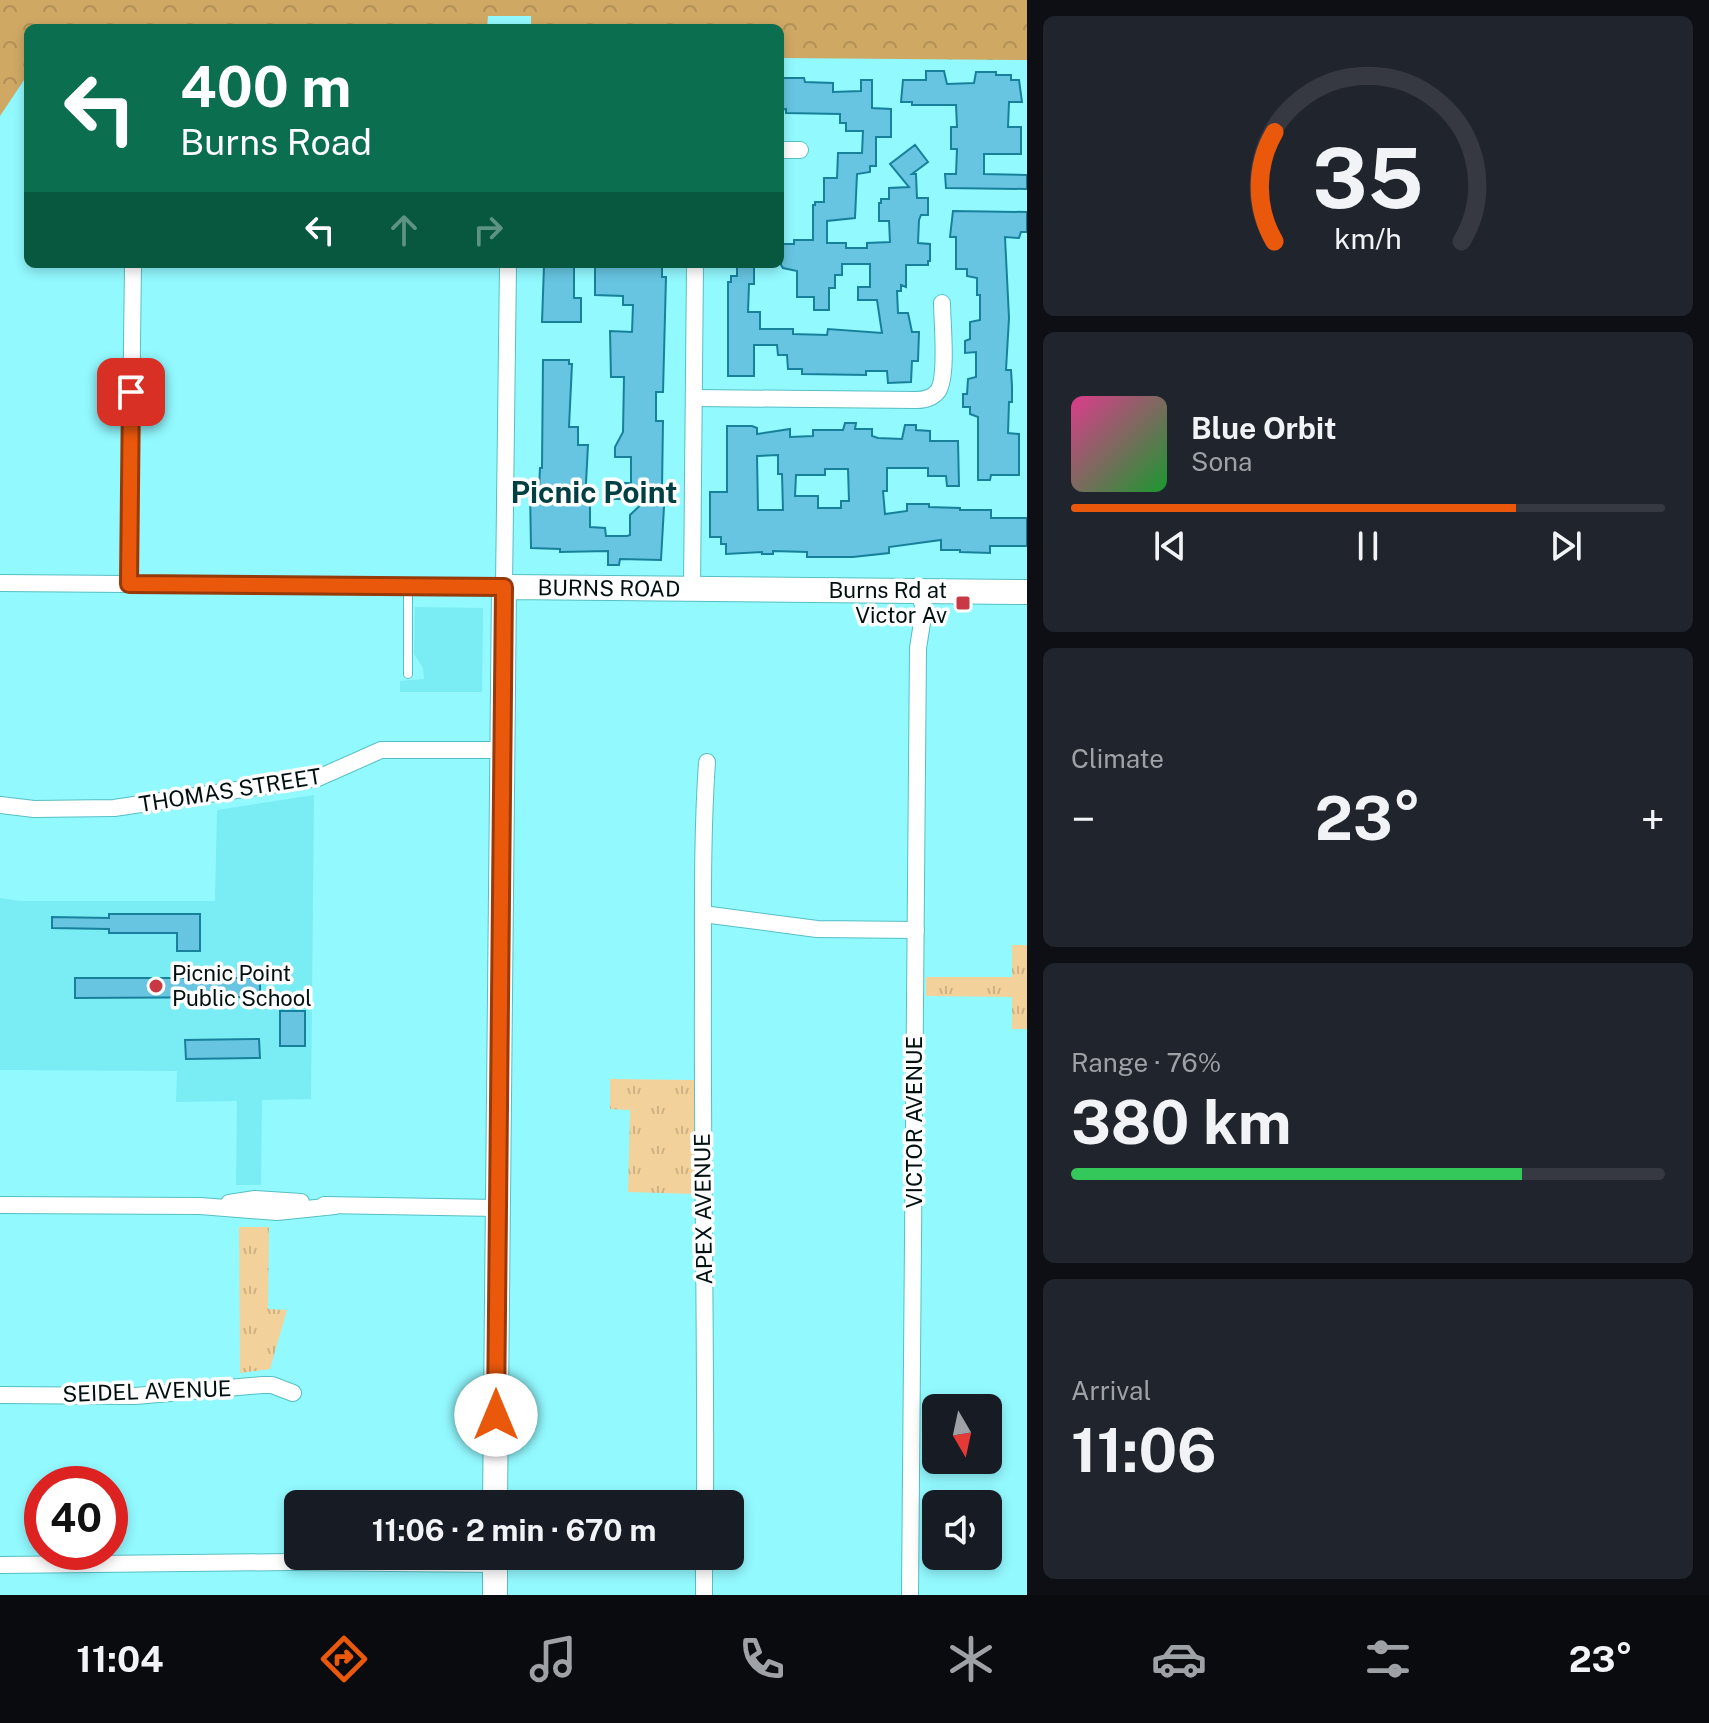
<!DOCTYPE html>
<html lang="en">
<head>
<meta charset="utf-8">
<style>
	body { margin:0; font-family:"Public Sans",sans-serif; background:#20242c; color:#f1f3f6; height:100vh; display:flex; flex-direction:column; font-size:30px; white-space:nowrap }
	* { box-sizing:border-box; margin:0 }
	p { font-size:26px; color:#9ea1a6 }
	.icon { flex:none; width:44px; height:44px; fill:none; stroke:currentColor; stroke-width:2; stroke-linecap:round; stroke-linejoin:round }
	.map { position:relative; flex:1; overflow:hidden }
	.sheet { display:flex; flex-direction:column; gap:16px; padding:16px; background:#0d0f14; width:682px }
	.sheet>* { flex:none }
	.guide { position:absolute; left:24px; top:24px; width:760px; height:244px; border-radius:12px; box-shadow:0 4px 12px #0003; background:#0b6e4f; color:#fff; overflow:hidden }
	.needle { width:52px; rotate:171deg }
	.tools { position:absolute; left:922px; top:1394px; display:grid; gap:16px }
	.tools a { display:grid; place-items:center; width:80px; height:80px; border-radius:12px; background:#171b24; box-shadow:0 4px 12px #0003; font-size:40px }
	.speed { position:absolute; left:24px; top:1466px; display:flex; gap:16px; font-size:40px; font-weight:700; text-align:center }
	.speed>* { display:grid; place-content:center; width:104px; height:104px; border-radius:50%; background:#171b24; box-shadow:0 4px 12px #0003; line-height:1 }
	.speed .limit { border:12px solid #d22; background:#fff; color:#111 }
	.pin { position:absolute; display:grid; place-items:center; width:68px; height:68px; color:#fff; margin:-34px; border-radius:16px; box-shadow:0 4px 12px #0006 }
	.me { position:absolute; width:88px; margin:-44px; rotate:0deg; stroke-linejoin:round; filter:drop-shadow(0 0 6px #0008) }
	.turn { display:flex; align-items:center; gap:28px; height:168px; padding:0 24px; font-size:36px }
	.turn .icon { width:104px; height:104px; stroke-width:2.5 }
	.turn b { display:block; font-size:56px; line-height:68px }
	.lanes { display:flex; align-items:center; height:76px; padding:0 24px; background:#0003; justify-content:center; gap:40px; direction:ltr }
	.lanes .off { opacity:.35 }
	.big { font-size:60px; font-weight:700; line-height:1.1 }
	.sheet .tile { flex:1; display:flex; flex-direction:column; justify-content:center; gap:12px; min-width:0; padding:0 28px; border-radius:12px; background:#20242c }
	.sheet .dial { align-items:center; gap:0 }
	.dial svg { height:208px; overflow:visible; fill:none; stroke:#363941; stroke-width:7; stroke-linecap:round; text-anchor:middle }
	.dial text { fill:#f1f3f6; stroke:none }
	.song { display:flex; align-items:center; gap:24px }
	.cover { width:96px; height:96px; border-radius:12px; background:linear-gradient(135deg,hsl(330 70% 55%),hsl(130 70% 35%)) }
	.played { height:8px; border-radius:4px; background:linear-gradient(90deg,#ea580c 75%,#363941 75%) }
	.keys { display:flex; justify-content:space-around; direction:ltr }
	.heat { display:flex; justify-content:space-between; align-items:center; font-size:44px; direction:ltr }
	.charge { height:12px; border-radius:6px; background:linear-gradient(90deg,#34c759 76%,#363941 0) }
	.trip { position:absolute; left:284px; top:1490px; width:460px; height:80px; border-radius:12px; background:#171b24; box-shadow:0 4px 12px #0003; font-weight:700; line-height:80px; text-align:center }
	.menu { display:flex; height:128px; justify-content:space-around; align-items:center; background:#090b0e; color:#9ea1a6 }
	.menu .icon { width:56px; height:56px }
	.menu .on { color:#ea580c }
	.menu b { font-size:36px; color:#f1f3f6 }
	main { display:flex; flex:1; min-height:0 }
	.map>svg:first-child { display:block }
	.built { fill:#7aecf3 }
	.forest { fill:url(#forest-crowns) }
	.park { fill:url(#park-tufts) }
	.building { fill:#67c5e2; stroke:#17819c; stroke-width:2; fill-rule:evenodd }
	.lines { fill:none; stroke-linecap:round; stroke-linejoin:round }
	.lane-casing { stroke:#56bfc5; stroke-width:10 }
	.street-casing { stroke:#56bfc5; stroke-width:18 }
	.secondary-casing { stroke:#56bfc5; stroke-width:26 }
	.lane { stroke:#fff; stroke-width:8 }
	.street { stroke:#fff; stroke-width:16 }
	.secondary { stroke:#fff; stroke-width:24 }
	.route-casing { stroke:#983908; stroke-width:20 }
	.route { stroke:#ea580c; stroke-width:14 }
	.poi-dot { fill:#c83845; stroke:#fff; stroke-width:3 }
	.labels { text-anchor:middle; stroke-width:7; stroke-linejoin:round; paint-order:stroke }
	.street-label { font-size:22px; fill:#001011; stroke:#fff }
	.poi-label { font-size:22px; fill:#001011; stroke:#fff; text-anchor:end }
	.district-label { font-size:30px; font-weight:bold; fill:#003f42; stroke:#fff }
</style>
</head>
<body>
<main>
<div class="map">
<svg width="1027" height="1595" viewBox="0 0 1027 1595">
	<defs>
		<pattern id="forest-crowns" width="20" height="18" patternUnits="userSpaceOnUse" patternTransform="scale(2)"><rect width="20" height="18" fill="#cfa864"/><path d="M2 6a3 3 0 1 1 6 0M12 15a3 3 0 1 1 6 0" fill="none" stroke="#b09056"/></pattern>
		<pattern id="park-tufts" width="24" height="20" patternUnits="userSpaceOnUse" patternTransform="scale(2)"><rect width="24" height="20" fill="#f2d19a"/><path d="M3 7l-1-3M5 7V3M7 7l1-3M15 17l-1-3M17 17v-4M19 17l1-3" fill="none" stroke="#ceb284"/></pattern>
	</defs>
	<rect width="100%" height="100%" fill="#92f9ff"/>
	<!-- built -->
	<g class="built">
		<path d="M415,607L483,608L482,692H400V681L424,679L423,668L414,654Z"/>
		<path d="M314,795L311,1099L262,1100L261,1185H236L237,1101L176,1102L177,1071L0,1070V898L20,901H215L217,810Z"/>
	</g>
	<!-- forest -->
	<path class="forest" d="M0,0H1027V60L780,58V28H531V16H488L487,28H28V74L0,116Z"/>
	<!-- park -->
	<g class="park">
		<path d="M1012,945H1027V1029H1012V997L926,996V977H1012Z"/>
		<path d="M610,1079L694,1080L695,1194L628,1192L630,1110L610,1109Z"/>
		<path d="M239,1227H269L268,1309L287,1310L270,1369L240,1373Z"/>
	</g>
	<!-- building -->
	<g class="building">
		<path d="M926,71H944L947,84L974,83L976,72H996V75H1011V80H1019L1022,102H1009L1008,127H1021V154H984V174L1027,175V189L946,188L945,174H956L957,149H951V127H957L956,105H912V102H901L903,80H926Z"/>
		<path d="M780,78H804L805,82L833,83V92L861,91V80H872V108L891,109V137H876V166H870V172L857,174L855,218L827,221V243H846V248H867V243L890,242L889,221H879V203H881V199H889V188L909,187L890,164L915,145L928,162L912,174H916L917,198H928V215H921L919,220L918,243L930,244V261H928V265H906V287L901,285V291H897L898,313H908L912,332H919L918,361H912L911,382L888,383L887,371H866V375L802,374V369H788L787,355H778L777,345H754V376H728V282H731V276H737V264H754V284H749L748,312H760V329H793V334L827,335L828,329L882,333L877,300H858V287H870V264H842V275H835V288H829V310H814V297H797V271L783,268L781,265L782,244H794V240H813V205H815V202H824V178H837L838,153H862L863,131H846V123H840V114L786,113V109L780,110Z"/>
		<path d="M953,211L1027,212V232H1021L1019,238L1005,237L1009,318L1006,370H1011L1012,386V402H1009L1008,433L1019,434V475H991L990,480H978V417L970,414V407H963V394H967L968,379L976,377V352L965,353V341L970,339V322L980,320V295H977V278L967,276V269H956V237H950Z"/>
		<path d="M595,264H662V277H666L663,392H656V421H663L662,489H665L661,560L620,559L619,565H608V551L560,552V549L531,548L530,490H539L540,468H542L543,360H569V364H572L569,427H578V445H588L585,502H590V527L605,528L606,536H627L630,535V515L647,499H610V483H631V457H615V447L623,432L624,377H611L610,331L632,332L633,305H623V296L595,295Z"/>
		<path d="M566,265L574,266V298H581V322H542L544,266Z"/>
		<path d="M845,423H856L855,429H872V436L878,438L902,439L905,425H916V430L930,431V441H958L959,486H947L946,476H928V468H887V491H883L885,514L907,511V504H929V507L960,508V510H991V518H1027V546H990V553L960,552V550H941V540L889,547V553L853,557H807V552L773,551V554H762V552L726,554V544H721V537H710V492H727V426H752L757,428V434L790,429V437L813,436V430H843ZM778,455V474H782L783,510H758L757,456ZM825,469H848L849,501H841V508H818V496H795L796,475H825Z"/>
		<path d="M109,914H200V951H177V933H109V929L52,928V917L109,918Z"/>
		<path d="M75,978H260V997L75,998Z"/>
		<rect x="280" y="1011" width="25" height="35"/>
		<path d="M259,1039L260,1058L186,1059L185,1040Z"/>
	</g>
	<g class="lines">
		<!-- lane casing -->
		<g class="lane-casing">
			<path id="lane" d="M408,674V587"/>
		</g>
		<!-- street casing -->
		<g class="street-casing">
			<g id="street">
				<path d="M780,150H800"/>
				<path d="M694,398L916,400C924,400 932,399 938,391C948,376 942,322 942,303"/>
				<path d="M0,583L504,587L508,264"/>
				<path d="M129,584L133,264"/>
				<path d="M692,589L695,264"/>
				<path d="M0,805L34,809L114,808L318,778L381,750H502"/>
				<path d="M703,914L817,929L916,930"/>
				<path d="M229,1203L255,1199L301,1202"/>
				<path d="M0,1205L200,1206L277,1212L335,1206"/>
				<path d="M324,1205L497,1208"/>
				<path d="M0,1395L135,1396L262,1385H272L293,1393"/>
				<path d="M705,1504C706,1329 702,1155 703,981C703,908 702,834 707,762"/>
				<path d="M0,1565L291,1562L495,1564"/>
				<path d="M704,1595V1556"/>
				<path d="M910,1595L918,648L924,610L919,591"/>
			</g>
		</g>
		<!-- secondary casing -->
		<g class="secondary-casing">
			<g id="secondary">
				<path id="s1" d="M495,1504L504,587L1027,592"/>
				<path d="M495,1595V1556"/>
			</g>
		</g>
		<!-- lane -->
		<use href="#lane" class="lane"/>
		<!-- street -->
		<use href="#street" class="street"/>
		<!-- secondary -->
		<use href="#secondary" class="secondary"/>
	</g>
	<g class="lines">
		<!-- route casing -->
		<g class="route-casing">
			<path id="route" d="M131,392L129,584L504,587L496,1415"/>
		</g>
		<!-- route -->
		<use href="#route" class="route"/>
	</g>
	<!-- markers -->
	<g class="poi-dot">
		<rect x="955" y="595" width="16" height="16" rx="4"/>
		<circle cx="156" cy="986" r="8"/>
	</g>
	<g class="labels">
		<!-- street labels -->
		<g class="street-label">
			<text dy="8" stroke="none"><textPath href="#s1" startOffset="1022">BURNS ROAD</textPath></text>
			<text transform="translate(230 790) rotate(-9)" y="8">THOMAS STREET</text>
			<text transform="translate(914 1122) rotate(-90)" y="8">VICTOR AVENUE</text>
			<text transform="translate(703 1209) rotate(-91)" y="8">APEX AVENUE</text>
			<text transform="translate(147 1391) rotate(-2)" y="8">SEIDEL AVENUE</text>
		</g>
		<!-- poi labels -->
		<g class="poi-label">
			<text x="947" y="598">Burns Rd at<tspan x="947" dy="25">Victor Av</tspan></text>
			<text x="172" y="981" text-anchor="start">Picnic Point<tspan x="172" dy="25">Public School</tspan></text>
		</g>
		<!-- district labels -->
		<g class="district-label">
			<text x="594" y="503">Picnic Point</text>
		</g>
	</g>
</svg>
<div class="tools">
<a><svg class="needle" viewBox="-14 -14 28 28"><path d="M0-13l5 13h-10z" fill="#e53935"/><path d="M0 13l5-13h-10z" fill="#9ea1a6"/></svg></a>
<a><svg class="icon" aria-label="sound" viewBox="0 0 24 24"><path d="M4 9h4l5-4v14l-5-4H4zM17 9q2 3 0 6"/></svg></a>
</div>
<div class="speed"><div class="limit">40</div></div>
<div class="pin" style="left:131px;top:392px;background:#d93025"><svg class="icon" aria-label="arrive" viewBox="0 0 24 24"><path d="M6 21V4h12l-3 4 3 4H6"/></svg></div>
<svg class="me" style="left:496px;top:1415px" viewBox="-20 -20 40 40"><circle r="19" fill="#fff"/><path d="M0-13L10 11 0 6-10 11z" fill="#ea580c"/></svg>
<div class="trip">11:06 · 2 min · 670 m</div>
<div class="guide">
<div class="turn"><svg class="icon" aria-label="left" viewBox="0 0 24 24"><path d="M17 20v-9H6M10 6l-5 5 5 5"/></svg><div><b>400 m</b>Burns Road</div></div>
<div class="lanes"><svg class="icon" aria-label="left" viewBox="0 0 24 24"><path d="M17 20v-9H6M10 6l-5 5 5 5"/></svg><svg class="icon off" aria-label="ahead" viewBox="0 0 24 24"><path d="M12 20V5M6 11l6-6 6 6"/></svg><svg class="icon off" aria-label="right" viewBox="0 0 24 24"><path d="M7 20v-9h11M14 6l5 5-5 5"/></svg></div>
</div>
</div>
<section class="sheet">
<div class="tile dial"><svg viewBox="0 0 100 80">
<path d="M14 69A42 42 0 1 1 86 69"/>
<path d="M14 69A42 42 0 0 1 14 27" stroke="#ea580c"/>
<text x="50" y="56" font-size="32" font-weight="700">35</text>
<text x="50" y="72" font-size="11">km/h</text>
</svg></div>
<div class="tile">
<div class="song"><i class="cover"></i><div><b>Blue Orbit</b><p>Sona</p></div></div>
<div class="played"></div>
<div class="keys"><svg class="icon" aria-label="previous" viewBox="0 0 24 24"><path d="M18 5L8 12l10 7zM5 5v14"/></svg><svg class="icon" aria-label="pause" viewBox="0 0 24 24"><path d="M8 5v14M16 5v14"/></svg><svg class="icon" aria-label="next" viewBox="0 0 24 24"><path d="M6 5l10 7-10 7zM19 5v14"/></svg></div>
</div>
<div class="tile"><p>Climate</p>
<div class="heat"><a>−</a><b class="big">23°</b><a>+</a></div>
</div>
<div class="tile"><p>Range · 76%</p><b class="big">380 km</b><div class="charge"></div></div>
<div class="tile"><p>Arrival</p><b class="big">11:06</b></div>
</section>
</main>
<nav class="menu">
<b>11:04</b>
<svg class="icon on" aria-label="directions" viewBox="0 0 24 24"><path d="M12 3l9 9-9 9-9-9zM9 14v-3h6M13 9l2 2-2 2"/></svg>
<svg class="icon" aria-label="music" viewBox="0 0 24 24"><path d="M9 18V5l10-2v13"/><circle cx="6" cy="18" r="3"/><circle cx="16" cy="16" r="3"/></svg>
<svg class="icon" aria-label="phone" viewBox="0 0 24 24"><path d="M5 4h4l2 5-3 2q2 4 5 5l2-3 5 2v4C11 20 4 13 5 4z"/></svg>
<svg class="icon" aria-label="climate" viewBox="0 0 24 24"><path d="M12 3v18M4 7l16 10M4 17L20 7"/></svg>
<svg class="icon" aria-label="car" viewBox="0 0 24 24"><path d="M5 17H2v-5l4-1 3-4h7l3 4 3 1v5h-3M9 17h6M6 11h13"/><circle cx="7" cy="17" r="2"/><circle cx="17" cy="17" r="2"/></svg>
<svg class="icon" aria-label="filters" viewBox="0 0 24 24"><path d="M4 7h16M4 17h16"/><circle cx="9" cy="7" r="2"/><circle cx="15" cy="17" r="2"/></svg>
<b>23°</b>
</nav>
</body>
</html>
